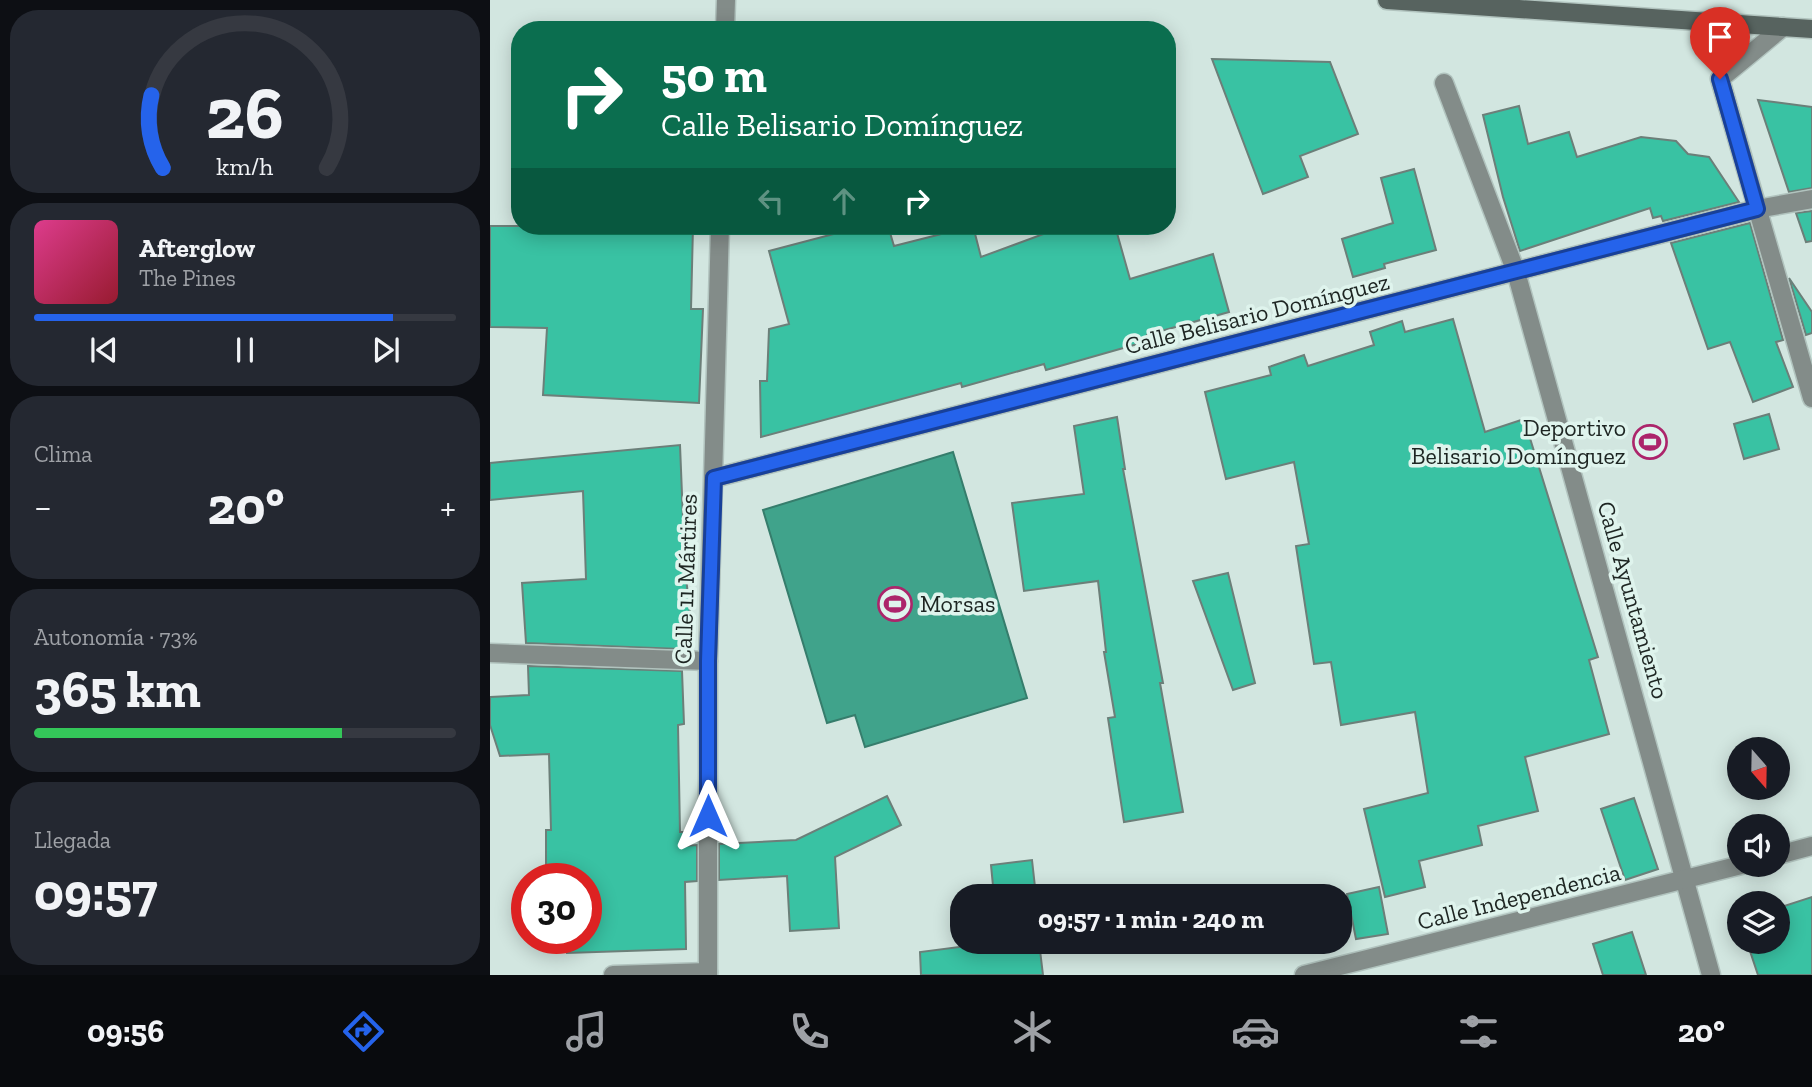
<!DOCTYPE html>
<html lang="es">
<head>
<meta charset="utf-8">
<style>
	body { margin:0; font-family:"Zilla Slab",serif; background:#242831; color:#f1f3f6; height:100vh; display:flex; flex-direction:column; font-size:26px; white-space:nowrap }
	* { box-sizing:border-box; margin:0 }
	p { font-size:23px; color:#9ea1a6 }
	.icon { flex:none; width:38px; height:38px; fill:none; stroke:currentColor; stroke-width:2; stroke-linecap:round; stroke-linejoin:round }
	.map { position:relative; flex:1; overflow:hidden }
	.drawer { display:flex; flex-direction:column; gap:10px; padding:10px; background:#0d0f14; width:490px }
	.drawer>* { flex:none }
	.banner { position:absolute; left:21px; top:21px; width:665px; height:214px; border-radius:28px; box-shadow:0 4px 18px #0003; background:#0b6e4f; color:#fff; overflow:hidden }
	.needle { width:46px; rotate:160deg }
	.fabs { position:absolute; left:1237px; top:737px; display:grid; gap:14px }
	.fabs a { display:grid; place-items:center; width:63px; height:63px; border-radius:50%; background:#171b24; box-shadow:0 4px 18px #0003; font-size:35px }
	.speed { position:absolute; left:21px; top:863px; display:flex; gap:14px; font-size:35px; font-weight:700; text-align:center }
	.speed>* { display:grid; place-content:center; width:91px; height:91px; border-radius:50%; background:#171b24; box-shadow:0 4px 18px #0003; line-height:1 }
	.speed .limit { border:10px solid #d22; background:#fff; color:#111 }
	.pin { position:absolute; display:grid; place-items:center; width:60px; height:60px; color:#fff; margin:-72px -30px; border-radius:50% 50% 50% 0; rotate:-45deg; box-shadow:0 0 7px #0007 }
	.pin .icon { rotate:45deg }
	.me { position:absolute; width:77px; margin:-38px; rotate:0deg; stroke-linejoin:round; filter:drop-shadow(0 0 5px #0008) }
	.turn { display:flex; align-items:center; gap:24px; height:147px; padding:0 35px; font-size:32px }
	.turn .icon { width:91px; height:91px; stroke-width:2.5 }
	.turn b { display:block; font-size:49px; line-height:60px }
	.lanes { display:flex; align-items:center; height:66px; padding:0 35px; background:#0003; justify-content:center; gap:35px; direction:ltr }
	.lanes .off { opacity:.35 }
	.big { font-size:52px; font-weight:700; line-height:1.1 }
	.drawer .card { flex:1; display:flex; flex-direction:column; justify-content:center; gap:10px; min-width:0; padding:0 24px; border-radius:28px; background:#242831 }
	.drawer .dial { align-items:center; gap:0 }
	.dial svg { height:182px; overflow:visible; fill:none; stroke:#363941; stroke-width:7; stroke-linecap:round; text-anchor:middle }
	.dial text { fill:#f1f3f6; stroke:none }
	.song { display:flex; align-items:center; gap:21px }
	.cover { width:84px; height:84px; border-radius:10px; background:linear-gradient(135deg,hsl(330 70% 55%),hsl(350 70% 35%)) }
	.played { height:7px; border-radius:4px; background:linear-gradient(90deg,#2563eb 85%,#363941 85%) }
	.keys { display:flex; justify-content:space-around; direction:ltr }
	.heat { display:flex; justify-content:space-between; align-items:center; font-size:38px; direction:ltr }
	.charge { height:10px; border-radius:5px; background:linear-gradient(90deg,#34c759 73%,#363941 0) }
	.trip { position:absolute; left:460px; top:884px; width:402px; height:70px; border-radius:28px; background:#171b24; box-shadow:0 4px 18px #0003; font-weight:700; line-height:70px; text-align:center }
	.tabs { display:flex; height:112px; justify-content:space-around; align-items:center; background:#090b0e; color:#9ea1a6 }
	.tabs .icon { width:49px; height:49px }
	.tabs .on { color:#2563eb }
	.tabs b { font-size:32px; color:#f1f3f6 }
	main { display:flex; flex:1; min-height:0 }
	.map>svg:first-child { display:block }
	.water { fill:#40a38b; stroke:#367d6c; stroke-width:2 }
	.building { fill:#39c2a3; stroke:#6c7f79; stroke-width:2 }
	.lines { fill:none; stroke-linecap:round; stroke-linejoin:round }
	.service-casing { stroke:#b1c3be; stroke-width:21 }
	.minor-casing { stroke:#b1c3be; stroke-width:21 }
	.secondary-casing { stroke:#b1c3be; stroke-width:21 }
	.service { stroke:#838c89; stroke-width:18 }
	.minor { stroke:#838c89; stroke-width:18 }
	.secondary { stroke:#57635f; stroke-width:18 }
	.route-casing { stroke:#184099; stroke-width:18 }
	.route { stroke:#2563eb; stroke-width:12 }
	.labels { text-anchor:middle; stroke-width:7; stroke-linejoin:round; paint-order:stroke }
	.street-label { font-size:24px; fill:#1d2522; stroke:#dff4ed }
	.poi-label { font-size:24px; fill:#1d2522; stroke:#dff4ed; text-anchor:end }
</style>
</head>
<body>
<main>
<section class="drawer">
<div class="card dial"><svg viewBox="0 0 100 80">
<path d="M14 69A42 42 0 1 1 86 69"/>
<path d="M14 69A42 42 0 0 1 9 37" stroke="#2563eb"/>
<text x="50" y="56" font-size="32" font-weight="700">26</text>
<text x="50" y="72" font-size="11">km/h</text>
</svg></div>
<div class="card">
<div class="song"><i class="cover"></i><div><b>Afterglow</b><p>The Pines</p></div></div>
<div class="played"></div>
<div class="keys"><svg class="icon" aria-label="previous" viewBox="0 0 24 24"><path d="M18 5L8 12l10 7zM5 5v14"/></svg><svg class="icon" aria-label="pause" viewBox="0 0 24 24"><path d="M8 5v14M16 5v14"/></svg><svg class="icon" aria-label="next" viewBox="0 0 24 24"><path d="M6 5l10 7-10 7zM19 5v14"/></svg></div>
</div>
<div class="card"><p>Clima</p>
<div class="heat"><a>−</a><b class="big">20°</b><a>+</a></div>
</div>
<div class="card"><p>Autonomía · 73%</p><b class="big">365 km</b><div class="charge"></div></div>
<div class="card"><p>Llegada</p><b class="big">09:57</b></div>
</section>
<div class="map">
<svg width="1322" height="975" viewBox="0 0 1322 975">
	<rect width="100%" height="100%" fill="#d2e6e0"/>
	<!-- water -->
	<path class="water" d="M463,452L537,698L375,747L365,715L337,723L273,510Z"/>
	<!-- building -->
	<g class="building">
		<path d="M722,59L840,62L868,134L810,156L818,177L773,194Z"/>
		<path d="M1268,100L1322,107V188L1299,192Z"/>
		<path d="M1029,106L1038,144L1079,132L1087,157L1151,137L1186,141L1198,154L1219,157L1249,202L1173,221L1171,216L1163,218L1160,208L1030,251L1013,197L993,115Z"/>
		<path d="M924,169L946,250L894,264L895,268L863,277L852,239L903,223L891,178Z"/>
		<path d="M1322,211V241L1316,242L1306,213Z"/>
		<path d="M1260,223L1293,340L1286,342L1303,387L1263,402L1240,342L1218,349L1181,243Z"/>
		<path d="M0,226H203L201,309H213L209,403L53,395L57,328L0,327Z"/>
		<path d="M374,226H398L404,246L483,226L491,257L575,226H625L640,279L723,254L739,312L657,335L658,341L556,370L554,364L472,387L471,383L271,437L270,381H277L279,329L299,324L279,251Z"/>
		<path d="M1299,278L1322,312V333L1316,335Z"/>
		<path d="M963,319L995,432L1034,419L1108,657L1099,660L1119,734L1035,757L1048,811L988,826L992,845L929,861L935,887L895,897L874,809L938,793L925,712L851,725L841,662L824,664L806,546L819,544L804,462L736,479L715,392L781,375L779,367L814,355L818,366L884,345L880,332L912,321L915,332Z"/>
		<path d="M1279,414L1289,449L1254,459L1244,424Z"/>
		<path d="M627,417L635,469H633L673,683H670L693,812L634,822L618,718L625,717L614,652H616L608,581L534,591L522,503L594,494L584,426Z"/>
		<path d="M190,445L195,569L202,630L190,632L191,649L36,643L32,583L96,579L93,491L0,500V463Z"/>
		<path d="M738,573L765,683L743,690L703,581Z"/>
		<path d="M38,666L192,671L194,724L188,725L190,832H195V846L207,845V881L195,882L196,949L77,953L76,938H96V878H56V830H61L59,754L10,756L0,725V697L39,695Z"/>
		<path d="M397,796L411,825L345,857L349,928L300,931L297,876L229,880V844L306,840Z"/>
		<path d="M1144,798L1168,869L1135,880L1111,809Z"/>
		<path d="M542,860L546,896H504L501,865Z"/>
		<path d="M889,887L898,934L866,939L857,894Z"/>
		<path d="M1322,897V975H1268L1257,942H1288V908Z"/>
		<path d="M1142,932L1156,975H1113L1103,944Z"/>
		<path d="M508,942H549L553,975H431L430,952Z"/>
	</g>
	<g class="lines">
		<!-- service casing -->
		<g class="service-casing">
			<path id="service" d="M0,653L218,661"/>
		</g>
		<!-- minor casing -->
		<g class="minor-casing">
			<g id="minor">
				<path d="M1293,27L1230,79L1322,398"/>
				<path d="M235,30L236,0"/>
				<path d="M954,83L1026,272L1221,975"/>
				<path d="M224,478L1267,209L1322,199"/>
				<path d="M1288,855L1322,846"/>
				<path d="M123,975L218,972"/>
				<path d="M218,975V661L230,226"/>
				<path d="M814,975L1255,864"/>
			</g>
		</g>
		<!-- secondary casing -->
		<g class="secondary-casing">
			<path id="secondary" d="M897,0L1322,29"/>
		</g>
		<!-- service -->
		<use href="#service" class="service"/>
		<!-- minor -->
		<use href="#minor" class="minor"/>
		<!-- secondary -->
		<use href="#secondary" class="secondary"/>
	</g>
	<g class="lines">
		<!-- route casing -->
		<g class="route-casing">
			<path id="route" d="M218,816V661L224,478L1267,209L1230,79"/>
		</g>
		<!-- route -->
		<use href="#route" class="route"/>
	</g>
	<!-- icons -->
	<defs>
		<g id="stadium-ring" transform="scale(1.75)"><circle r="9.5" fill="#dff4ed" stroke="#ac256b" stroke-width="1.5"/><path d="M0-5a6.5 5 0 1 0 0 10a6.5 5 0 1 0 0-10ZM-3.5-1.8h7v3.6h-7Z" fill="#ac256b"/></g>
	</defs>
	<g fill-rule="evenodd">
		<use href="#stadium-ring" x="1160" y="442"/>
		<use href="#stadium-ring" x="405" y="604"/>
	</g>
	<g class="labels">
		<!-- street labels -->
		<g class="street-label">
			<text transform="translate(767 314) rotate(-14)" y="8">Calle Belisario Domínguez</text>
			<text transform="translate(196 579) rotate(-88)" y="8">Calle 11 Mártires</text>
			<text transform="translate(1143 600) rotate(74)" y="8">Calle Ayuntamiento</text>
			<text transform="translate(1029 897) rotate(-14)" y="8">Calle Independencia</text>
		</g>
		<!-- poi labels -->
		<g class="poi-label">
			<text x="1136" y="436">Deportivo<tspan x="1136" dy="28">Belisario Domínguez</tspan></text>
			<text x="430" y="612" text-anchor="start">Morsas</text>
		</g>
	</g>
</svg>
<div class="fabs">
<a><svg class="needle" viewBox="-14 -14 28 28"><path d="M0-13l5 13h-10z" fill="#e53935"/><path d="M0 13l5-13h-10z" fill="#9ea1a6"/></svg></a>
<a><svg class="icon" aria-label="sound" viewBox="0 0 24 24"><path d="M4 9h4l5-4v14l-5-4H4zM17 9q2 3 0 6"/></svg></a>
<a><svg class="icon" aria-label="layers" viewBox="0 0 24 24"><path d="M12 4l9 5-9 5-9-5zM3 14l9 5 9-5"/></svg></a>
</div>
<div class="speed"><div class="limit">30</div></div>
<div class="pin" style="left:1230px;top:79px;background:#d93025"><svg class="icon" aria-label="arrive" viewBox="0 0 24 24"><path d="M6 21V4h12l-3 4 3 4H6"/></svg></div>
<svg class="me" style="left:218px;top:816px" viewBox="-20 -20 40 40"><path d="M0-17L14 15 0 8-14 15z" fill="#2563eb" stroke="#fff" stroke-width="4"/></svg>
<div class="trip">09:57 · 1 min · 240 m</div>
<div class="banner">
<div class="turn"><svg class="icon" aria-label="right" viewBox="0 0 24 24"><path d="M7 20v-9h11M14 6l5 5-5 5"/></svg><div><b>50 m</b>Calle Belisario Domínguez</div></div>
<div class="lanes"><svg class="icon off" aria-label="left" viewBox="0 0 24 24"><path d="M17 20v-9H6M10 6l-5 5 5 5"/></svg><svg class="icon off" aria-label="ahead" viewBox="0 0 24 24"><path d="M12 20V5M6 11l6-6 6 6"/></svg><svg class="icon" aria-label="right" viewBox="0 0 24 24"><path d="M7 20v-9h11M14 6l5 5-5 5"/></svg></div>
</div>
</div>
</main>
<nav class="tabs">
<b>09:56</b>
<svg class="icon on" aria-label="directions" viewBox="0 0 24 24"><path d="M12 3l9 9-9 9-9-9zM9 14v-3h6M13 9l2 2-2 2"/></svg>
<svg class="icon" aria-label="music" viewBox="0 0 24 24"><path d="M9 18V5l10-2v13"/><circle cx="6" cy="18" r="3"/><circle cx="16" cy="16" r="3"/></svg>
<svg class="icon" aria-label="phone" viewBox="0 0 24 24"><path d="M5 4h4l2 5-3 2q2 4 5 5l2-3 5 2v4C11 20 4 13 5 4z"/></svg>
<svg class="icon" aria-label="climate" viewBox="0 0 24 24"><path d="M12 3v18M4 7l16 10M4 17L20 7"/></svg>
<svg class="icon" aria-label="car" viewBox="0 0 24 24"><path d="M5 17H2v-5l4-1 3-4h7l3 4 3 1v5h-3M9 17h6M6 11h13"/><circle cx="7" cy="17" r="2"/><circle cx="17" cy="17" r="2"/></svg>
<svg class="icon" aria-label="filters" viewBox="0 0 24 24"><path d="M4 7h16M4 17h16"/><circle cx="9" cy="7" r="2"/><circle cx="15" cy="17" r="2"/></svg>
<b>20°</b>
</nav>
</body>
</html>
